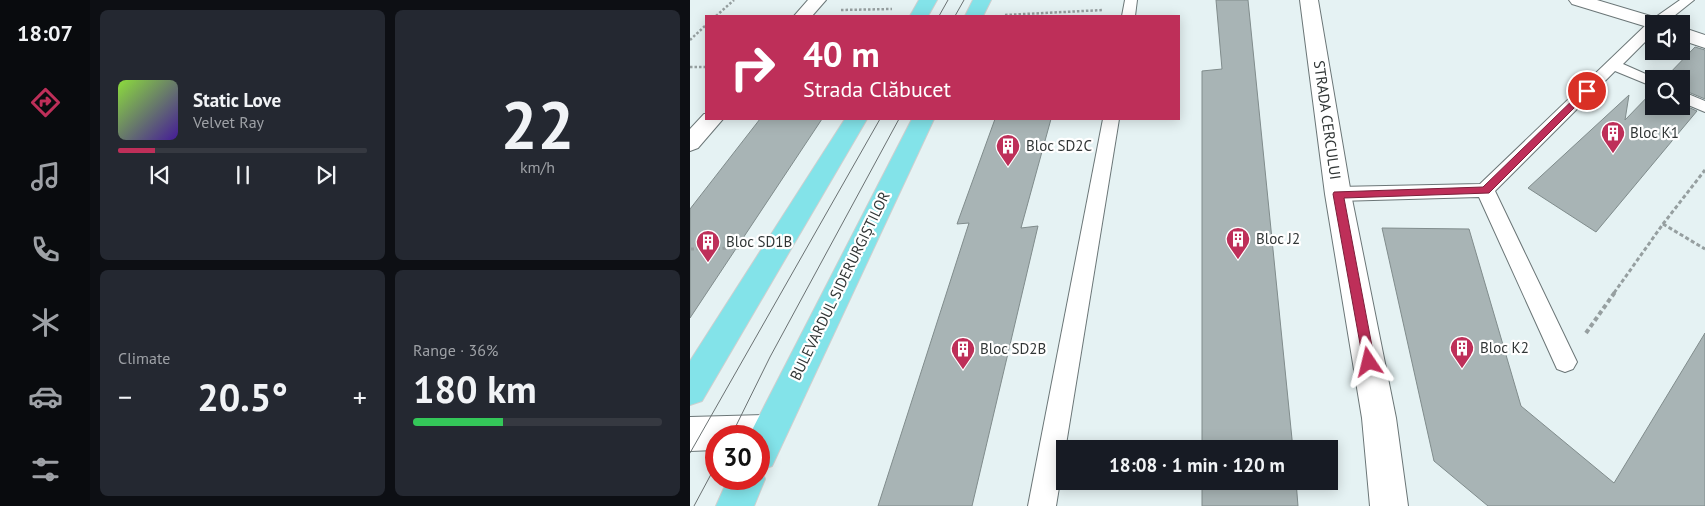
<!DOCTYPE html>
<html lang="en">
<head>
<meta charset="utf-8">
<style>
	body { margin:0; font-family:"PT Sans",sans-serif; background:#242831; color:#f1f3f6; height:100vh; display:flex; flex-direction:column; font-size:19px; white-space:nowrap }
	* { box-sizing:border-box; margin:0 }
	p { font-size:16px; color:#9ea1a6 }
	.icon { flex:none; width:28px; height:28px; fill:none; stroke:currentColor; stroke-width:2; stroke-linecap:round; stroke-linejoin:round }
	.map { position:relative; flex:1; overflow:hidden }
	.details { display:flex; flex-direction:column; gap:10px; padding:10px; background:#0d0f14; width:600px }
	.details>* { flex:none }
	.guide { position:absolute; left:15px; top:15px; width:475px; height:105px; border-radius:0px; box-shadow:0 2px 12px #0003; background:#be2f59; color:#fff; overflow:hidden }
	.buttons { position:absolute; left:955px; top:15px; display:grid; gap:10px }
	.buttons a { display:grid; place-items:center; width:45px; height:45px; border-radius:0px; background:#171b24; box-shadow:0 2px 12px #0003; font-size:25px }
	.speed { position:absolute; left:15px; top:425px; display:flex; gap:10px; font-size:25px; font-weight:700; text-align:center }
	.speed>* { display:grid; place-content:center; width:65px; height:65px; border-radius:50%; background:#171b24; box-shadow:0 2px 12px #0003; line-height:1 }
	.speed .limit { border:8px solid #d22; background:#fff; color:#111 }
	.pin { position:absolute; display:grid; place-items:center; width:42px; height:42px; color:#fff; margin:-21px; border:2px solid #fff; border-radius:50%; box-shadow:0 1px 5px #0007 }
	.me { position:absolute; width:55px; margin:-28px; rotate:350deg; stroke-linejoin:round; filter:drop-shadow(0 0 4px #0008) }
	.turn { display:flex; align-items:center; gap:18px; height:105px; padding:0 15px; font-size:22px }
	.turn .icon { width:65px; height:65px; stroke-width:2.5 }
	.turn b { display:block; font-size:35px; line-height:42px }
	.big { font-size:38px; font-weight:700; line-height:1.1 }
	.details .widget { flex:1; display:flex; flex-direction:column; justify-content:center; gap:8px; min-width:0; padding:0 18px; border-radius:8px; background:#242831 }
	.details .dial { align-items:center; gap:0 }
	.dial b { font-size:65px; line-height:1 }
	.song { display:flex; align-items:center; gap:15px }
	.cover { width:60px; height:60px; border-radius:8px; background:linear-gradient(135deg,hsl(90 70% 55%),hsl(260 70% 35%)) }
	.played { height:5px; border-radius:2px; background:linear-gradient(90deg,#be2f59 15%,#363941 15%) }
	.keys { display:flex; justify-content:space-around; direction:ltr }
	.heat { display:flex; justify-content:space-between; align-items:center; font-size:28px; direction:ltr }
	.charge { height:8px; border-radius:4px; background:linear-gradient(90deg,#34c759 36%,#363941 0) }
	.details .tiles { flex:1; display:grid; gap:10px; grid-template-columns:repeat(2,1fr) }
	.trip { position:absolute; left:366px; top:440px; width:282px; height:50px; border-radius:0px; background:#171b24; box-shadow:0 2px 12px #0003; font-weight:700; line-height:50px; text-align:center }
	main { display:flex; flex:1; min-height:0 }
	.dock { display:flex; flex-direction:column; width:90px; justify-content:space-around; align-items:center; background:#090b0e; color:#9ea1a6 }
	.dock .icon { width:35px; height:35px }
	.dock .active { color:#be2f59 }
	.dock b { font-size:22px; color:#f1f3f6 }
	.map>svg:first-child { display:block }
	.building { fill:#a8b4b5; stroke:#808c8c }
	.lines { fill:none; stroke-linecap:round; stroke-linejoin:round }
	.lane-casing { stroke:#6b7677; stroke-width:2 }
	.street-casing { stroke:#6b7677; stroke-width:2 }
	.primary-casing { stroke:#cecfcf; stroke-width:2 }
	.path-far2 { stroke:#969fa0; stroke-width:2.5; stroke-dasharray:2.5 2; stroke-linecap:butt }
	.path-far1 { stroke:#969fa0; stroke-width:3; stroke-dasharray:4 2.5; stroke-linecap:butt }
	.path { stroke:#969fa0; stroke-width:4; stroke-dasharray:4.5 3; stroke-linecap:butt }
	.lane { fill:#fff; fill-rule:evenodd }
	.street { fill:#fff; fill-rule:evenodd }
	.primary { fill:#83e3e9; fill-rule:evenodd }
	.tram { stroke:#6a7172; stroke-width:1 }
	.route { fill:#be2f59; stroke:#7c1f3a }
	.labels { text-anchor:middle; stroke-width:4.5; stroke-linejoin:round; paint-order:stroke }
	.street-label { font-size:15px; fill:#313636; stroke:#fff }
	.poi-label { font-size:15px; fill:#313636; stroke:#fff; text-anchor:start }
</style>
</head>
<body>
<main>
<nav class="dock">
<b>18:07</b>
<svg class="icon active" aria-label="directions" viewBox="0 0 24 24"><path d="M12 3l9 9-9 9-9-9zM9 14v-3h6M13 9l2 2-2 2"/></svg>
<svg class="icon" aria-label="music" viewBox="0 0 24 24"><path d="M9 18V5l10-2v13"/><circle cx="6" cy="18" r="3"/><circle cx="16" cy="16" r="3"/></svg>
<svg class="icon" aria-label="phone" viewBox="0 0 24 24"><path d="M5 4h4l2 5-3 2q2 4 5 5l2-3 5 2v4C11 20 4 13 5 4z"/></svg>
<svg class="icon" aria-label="climate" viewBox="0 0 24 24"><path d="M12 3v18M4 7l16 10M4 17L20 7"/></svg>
<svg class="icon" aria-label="car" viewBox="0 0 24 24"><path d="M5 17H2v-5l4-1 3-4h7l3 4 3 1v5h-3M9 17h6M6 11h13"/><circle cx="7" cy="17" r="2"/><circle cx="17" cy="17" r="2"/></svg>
<svg class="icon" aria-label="filters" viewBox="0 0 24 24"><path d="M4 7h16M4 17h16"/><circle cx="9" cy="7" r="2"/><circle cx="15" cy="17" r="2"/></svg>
</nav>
<section class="details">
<div class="tiles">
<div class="widget">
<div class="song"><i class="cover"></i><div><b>Static Love</b><p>Velvet Ray</p></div></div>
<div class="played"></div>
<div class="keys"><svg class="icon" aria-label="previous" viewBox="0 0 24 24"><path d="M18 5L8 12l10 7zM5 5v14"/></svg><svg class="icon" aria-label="pause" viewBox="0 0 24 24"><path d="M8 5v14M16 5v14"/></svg><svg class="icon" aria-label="next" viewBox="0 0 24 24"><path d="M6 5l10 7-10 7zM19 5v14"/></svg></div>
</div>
<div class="widget dial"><b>22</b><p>km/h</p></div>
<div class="widget"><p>Climate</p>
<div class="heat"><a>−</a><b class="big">20.5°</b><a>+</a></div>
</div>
<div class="widget"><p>Range · 36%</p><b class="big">180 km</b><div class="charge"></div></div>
</div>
</section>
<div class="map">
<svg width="1015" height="506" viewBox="0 0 1015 506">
	<rect width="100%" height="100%" fill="#e5f2f3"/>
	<!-- building -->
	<g class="building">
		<path d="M526,0H558L603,449H512V71L532,69Z"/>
		<path d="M1005,47L1015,50V99L991,89V79H974Z"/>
		<path d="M964,90V106H991V104L1007,111L906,232L838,188L939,95L935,120Z"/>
		<path d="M70,119H132L0,318V209Z"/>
		<path d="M305,119H361L331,228L348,226L282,506H188L279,223L267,224Z"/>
		<path d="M692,228L779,229L831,406L924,483L1015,333V506H798L744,461Z"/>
		<path d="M512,481H606L608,506H512Z"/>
	</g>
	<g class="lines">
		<!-- lane casing -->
		<g class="lane-casing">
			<g id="lane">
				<path d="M435,0H447L445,16H432Z"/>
				<path d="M990,0H1004L974,24H964V33L933,64L967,79H964V87L925,71L805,191L887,362L883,369L875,372L867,369L789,197L648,201L642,199L639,194L642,189L648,187L790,184L960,21Z"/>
				<path d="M991,91L1015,101V112L991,102Z"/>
				<path d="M413,119H429L366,506H338Z"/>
			</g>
		</g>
		<!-- street casing -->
		<g class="street-casing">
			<g id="street">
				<path d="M118,0H136L122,16H104Z"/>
				<path d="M610,0H628L661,194L706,418L718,506H680L672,418L635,194Z"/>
				<path d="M879,0H907L974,20L976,24H964V29L882,4Z"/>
				<path d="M991,27L1015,35V48L991,40Z"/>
				<path d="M14,114H16V119H33L8,148L0,151V129Z"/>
				<path d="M78,415L90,420L95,432L90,444L78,449H69V436H26V450L0,451V417Z"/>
			</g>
		</g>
		<!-- primary casing -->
		<g class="primary-casing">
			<g id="primary">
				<path d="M229,0H247L238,16H220Z"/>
				<path d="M283,0H301L293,16H275Z"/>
				<path d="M155,119H177L12,401L0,405V361Z"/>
				<path d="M222,119H244L82,466L71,470L75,479L64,506H26L38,479H69V436H59Z"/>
			</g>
		</g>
		<!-- path-far2 -->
		<g class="path-far2">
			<path d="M151,10L202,9"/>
			<path d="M315,15L413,10"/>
			<path d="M26,16L44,0"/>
			<path d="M0,40L16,25"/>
			<path d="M0,67H16"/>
		</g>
		<!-- path-far1 -->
		<g class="path-far1">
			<path d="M973,224L1015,249"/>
			<path d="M0,249L49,248"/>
			<path d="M924,293L973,224L1015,170"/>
		</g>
		<!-- path -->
		<path class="path" d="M896,333L925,292"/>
		<!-- lane -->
		<use href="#lane" class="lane"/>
		<!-- street -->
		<use href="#street" class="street"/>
		<!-- primary -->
		<use href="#primary" class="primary"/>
		<!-- tram -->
		<g class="tram">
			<path d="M249,16L258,0"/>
			<path d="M265,16L274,0"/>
			<path d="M41,436L80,357L209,119"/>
			<path d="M0,453L190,119"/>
			<path d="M4,506L26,465"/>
		</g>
	</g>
	<!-- route -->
	<path class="route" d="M894,89L901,91L799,193L654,198L685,362L683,366L679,368L674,366L643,194L644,192L793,187Z"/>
	<!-- icons -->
	<defs>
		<g id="building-pin" transform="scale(1.25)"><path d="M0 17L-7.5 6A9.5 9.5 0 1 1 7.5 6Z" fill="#be2f59" stroke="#fff"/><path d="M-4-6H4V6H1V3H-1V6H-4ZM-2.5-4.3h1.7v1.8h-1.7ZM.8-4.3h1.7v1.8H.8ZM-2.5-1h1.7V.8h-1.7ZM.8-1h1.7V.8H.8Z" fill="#fff"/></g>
	</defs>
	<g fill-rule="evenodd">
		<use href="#building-pin" x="923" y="133"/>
		<use href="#building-pin" x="318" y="146"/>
		<use href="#building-pin" x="548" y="239"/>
		<use href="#building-pin" x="18" y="242"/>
		<use href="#building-pin" x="772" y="348"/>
		<use href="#building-pin" x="273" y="349"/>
	</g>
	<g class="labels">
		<!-- street labels -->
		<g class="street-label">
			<text transform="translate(637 120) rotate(82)" y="5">STRADA CERCULUI</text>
			<text transform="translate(150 286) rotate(-64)" y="5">BULEVARDUL SIDERURGIȘTILOR</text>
		</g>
		<!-- poi labels -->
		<g class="poi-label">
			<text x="940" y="138">Bloc K1</text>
			<text x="336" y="151">Bloc SD2C</text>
			<text x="566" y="244">Bloc J2</text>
			<text x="36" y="247">Bloc SD1B</text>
			<text x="790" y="353">Bloc K2</text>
			<text x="290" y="354">Bloc SD2B</text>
		</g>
	</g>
</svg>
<div class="buttons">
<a><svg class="icon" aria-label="sound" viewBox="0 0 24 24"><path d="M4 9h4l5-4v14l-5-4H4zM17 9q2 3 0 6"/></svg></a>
<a><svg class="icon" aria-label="search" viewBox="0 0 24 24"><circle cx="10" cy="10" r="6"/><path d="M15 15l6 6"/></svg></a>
</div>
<div class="speed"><div class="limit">30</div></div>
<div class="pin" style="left:897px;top:91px;background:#d93025"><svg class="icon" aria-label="arrive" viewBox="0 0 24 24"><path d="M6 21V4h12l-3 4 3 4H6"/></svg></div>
<svg class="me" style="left:679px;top:362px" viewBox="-20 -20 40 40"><path d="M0-17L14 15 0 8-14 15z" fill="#be2f59" stroke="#fff" stroke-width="4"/></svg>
<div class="trip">18:08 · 1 min · 120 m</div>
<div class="guide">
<div class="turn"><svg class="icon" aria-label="right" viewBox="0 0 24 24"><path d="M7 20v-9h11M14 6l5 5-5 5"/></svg><div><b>40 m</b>Strada Clăbucet</div></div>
</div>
</div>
</main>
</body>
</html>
